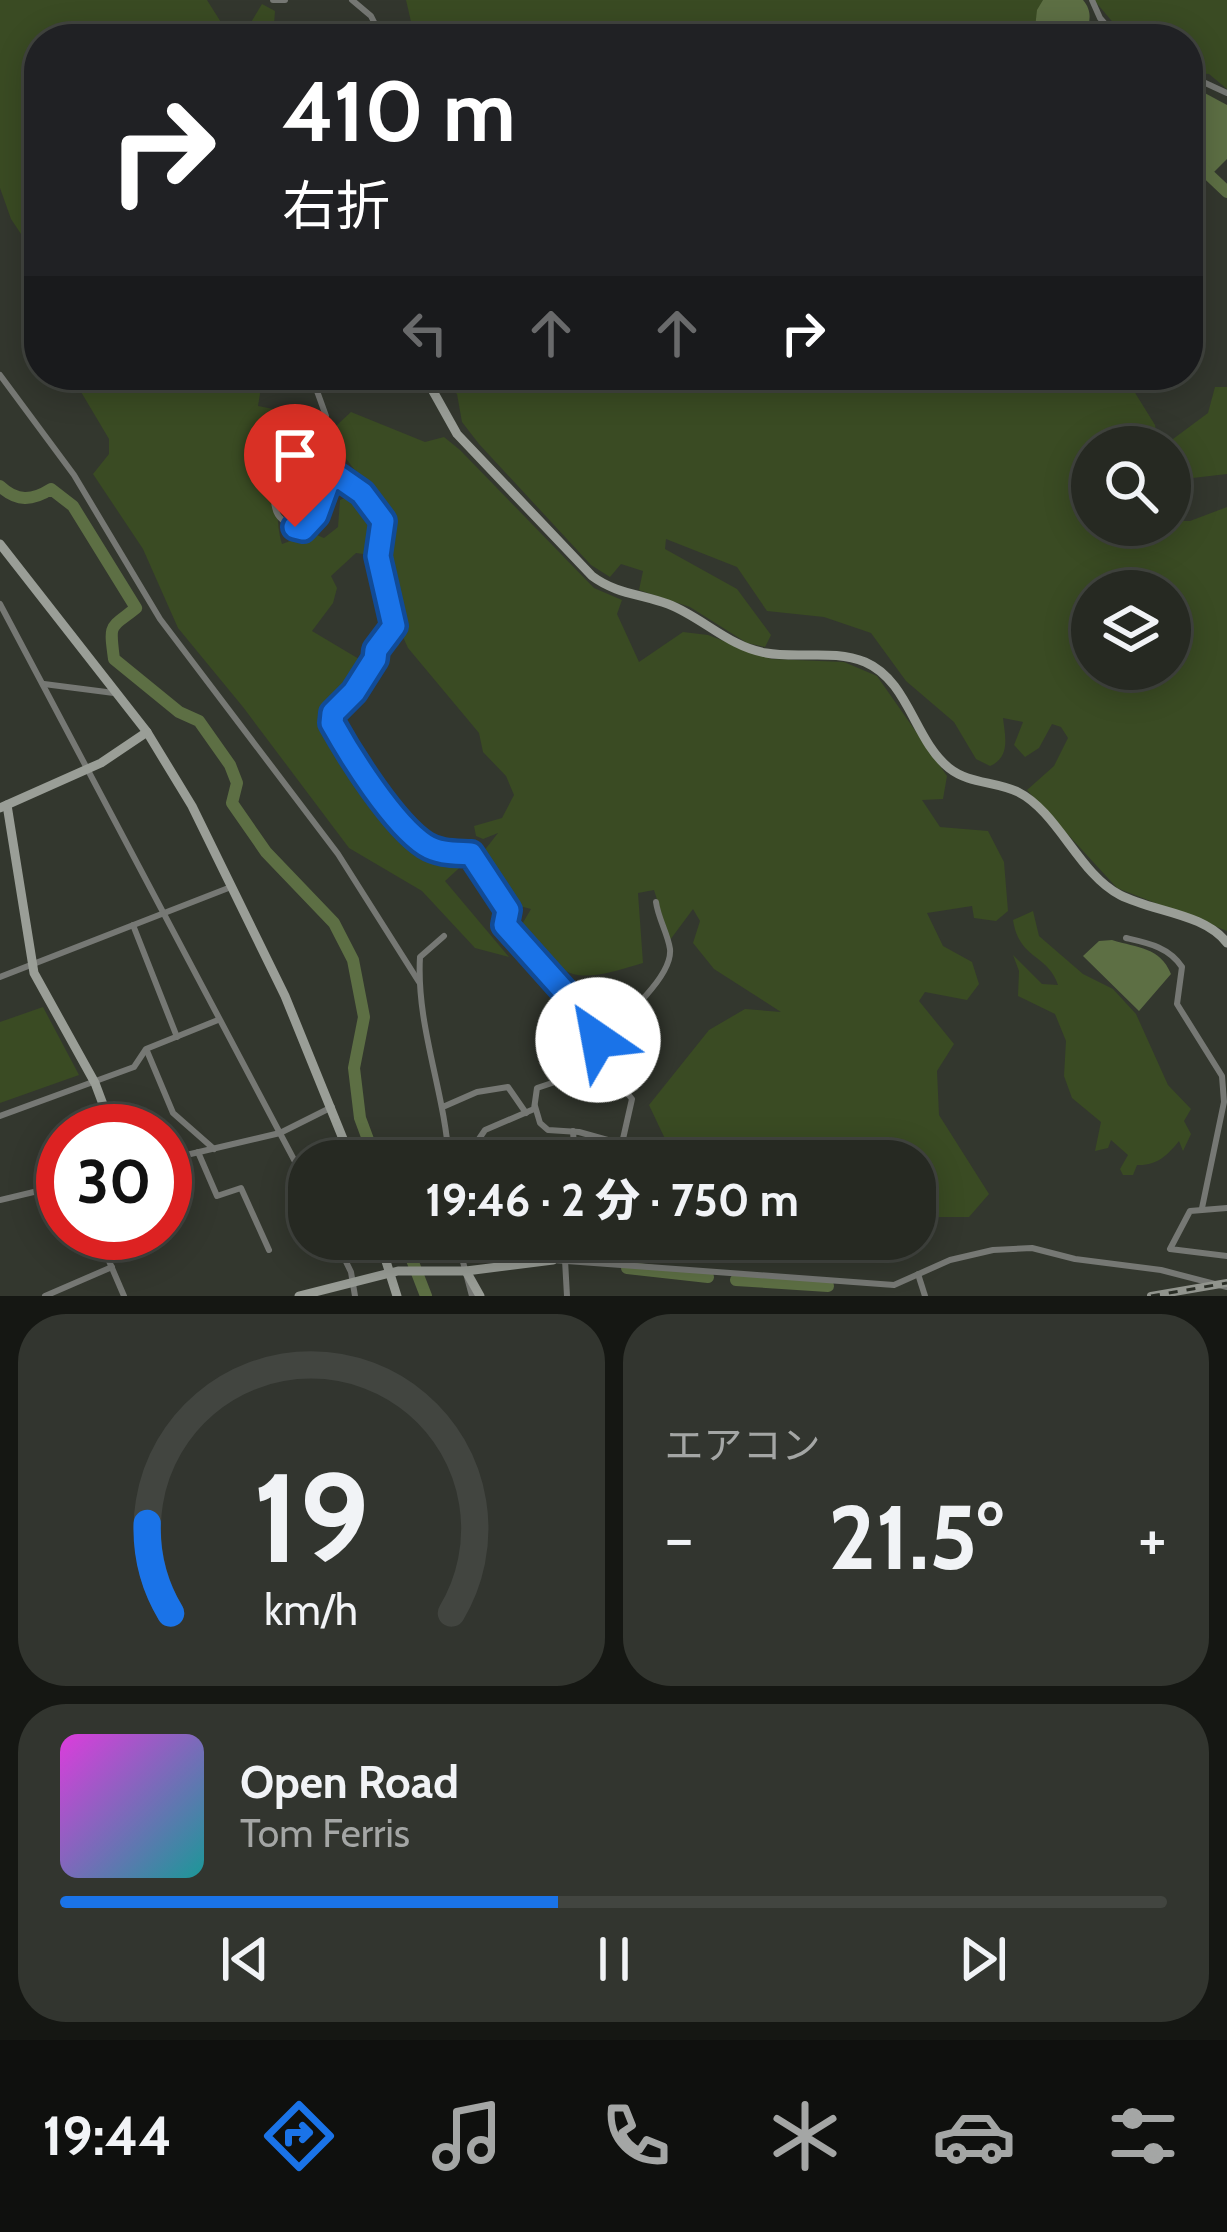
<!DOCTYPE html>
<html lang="ja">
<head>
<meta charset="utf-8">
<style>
	body { margin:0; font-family:Cabin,"Noto Sans JP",sans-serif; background:#32352f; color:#f1f3f6; height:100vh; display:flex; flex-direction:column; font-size:45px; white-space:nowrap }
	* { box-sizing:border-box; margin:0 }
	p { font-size:39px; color:#a4a6a5 }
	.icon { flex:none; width:66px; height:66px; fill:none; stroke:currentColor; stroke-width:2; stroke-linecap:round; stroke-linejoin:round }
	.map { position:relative; height:1296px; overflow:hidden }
	.details { display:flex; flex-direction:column; gap:18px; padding:18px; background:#151713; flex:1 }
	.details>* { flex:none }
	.guide { position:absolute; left:24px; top:24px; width:1179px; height:366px; border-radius:48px; box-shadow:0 6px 30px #0003,0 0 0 3px #424540; background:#202124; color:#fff; overflow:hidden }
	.controls { position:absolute; left:1071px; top:426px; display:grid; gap:24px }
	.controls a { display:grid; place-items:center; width:120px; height:120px; border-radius:50%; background:#262922; box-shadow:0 6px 30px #0003,0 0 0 3px #424540; font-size:60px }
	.speed { position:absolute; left:36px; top:1104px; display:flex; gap:24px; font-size:60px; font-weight:700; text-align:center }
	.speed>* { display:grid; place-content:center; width:156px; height:156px; border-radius:50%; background:#262922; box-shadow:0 6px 30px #0003,0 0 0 3px #424540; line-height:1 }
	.speed .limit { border:18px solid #d22; background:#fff; color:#111 }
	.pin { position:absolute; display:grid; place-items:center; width:102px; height:102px; color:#fff; margin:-123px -51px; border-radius:50% 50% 50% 0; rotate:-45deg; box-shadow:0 0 12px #0007 }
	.pin .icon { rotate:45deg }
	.me { position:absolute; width:132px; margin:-66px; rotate:327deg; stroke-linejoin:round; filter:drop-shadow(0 0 9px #0008) }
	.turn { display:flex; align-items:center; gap:42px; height:252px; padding:0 60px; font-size:54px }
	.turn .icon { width:156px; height:156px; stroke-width:2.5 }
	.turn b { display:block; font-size:84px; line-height:102px }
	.lanes { display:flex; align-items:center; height:114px; padding:0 60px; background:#0003; justify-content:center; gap:60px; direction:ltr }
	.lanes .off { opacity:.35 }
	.big { font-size:90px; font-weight:800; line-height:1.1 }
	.details .tile { flex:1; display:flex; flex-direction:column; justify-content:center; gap:18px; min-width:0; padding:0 42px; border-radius:48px; background:#32352f }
	.details .dial { align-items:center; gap:0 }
	.dial svg { height:312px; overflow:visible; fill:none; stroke:#424540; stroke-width:7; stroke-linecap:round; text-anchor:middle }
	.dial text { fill:#f1f3f6; stroke:none }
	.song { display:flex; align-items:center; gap:36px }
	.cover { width:144px; height:144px; border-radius:18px; background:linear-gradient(135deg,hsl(300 70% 55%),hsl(180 70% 35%)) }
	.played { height:12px; border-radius:6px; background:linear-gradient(90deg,#1a73e8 45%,#424540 45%) }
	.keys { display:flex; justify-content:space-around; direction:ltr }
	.heat { display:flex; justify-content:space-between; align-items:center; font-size:66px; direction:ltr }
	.details .tiles { flex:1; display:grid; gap:18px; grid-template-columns:1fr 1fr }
	.tile:last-child { grid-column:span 2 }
	.trip { position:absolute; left:288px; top:1140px; width:648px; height:120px; border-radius:48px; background:#262922; box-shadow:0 6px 30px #0003,0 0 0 3px #424540; font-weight:800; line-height:120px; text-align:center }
	.dock { display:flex; height:192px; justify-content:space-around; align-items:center; background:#0f100e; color:#a4a6a5 }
	.dock .icon { width:84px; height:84px }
	.dock .on { color:#1a73e8 }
	.dock b { font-size:54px; color:#f1f3f6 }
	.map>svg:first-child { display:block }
	.green { fill:#3a4b23; fill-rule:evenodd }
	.water { fill:#5d6f44 }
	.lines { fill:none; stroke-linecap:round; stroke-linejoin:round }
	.river { stroke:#5d6f44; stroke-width:12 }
	.street { stroke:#767874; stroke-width:6 }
	.secondary { stroke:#9a9e97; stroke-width:9 }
	.rail-casing { stroke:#91948d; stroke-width:8 }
	.rail { stroke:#292d25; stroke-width:3; stroke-dasharray:9; stroke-linecap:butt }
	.route-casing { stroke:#114b97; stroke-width:30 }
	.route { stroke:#1a73e8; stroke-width:21 }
</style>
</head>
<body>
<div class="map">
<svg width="1227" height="1296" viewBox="0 0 1227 1296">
	<rect width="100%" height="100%" fill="#33372e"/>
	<!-- green -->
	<g class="green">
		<path d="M0,0H207L224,27L241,39L262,4L275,11L273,39H39V317L35,255L11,219L0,188Z"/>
		<path d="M406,0H1043L1037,22L1025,31L968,27L967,39H415Z"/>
		<path d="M1094,0H1227V89L1209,74L1188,72V39H1127Z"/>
		<path d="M71,375H263L258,406L329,420C318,427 305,432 297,442C278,466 273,516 282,544L312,533L324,538L338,527L340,500L355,494L365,502L384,557L356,553L331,576L337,588L333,603L312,631L359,659L389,626L399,645L326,705L322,719L336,748L417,845L435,855L468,860L445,881L509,957L475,948L422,891L349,848L243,707L178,628L143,549L93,474L109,454V439Z"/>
		<path d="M437,375H1124L1155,425L1159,447H1092V525H1170V502L1174,521H1190L1227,507V931L1117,888L1027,790L1054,766L1068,738L1061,727L1052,724L1039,748L1025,757L1014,745L1023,722L1003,718C1005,736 1011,757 990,766L976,759L954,722L906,681L871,633L824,617L767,611L737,567L666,539L665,549L737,589L771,635L765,647L747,643L690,607L639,590L643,571L621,564L610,577L591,565L479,444L462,422L457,394ZM1092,591H1170V669H1092Z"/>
		<path d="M1215,387H1227V474L1184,479L1170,472L1169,442L1208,413Z"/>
		<path d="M351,412L425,442L444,437L460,450L594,588L622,600L617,614L639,662L683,632L708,635L771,659L844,662L877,676L947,776L943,799L922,800L940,827L988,831L1004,862L1008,911L996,921L974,918L972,906L927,913L943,946L972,962L979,984L967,1000L925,992L919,1001L954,1044L937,1071L939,1115L989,1194L969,1217H937L915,1207V1161L675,1160L649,1105L709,1030L745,1009L781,1012L714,969L693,943L700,921L693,909L670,940L654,890L638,893L643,963C574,984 568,982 518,931L531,909L508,903L480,856L498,833L483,839L476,836L474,826L502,818L514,795L506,776L483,752L479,733L408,648L398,626L383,506L336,446L337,425Z"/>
		<path d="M1033,911L1039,936L1083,974L1113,989L1136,1014L1168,1085L1191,1109L1184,1121L1191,1134L1183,1151L1179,1141C1167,1156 1156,1166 1137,1165L1133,1175H1123L1120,1169L1128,1155L1111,1140L1108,1148L1095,1151L1101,1122L1072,1098L1064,1076L1066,1041L1055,1014L1018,996L1019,971L1013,955L1042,984L1058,985C1048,954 1019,960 1013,920Z"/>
		<path d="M43,1007L79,1075L0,1103V1022Z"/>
	</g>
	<!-- water -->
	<g class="water">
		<path d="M1043,0H1083C1095,14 1087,25 1087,39H987L989,34L1035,28L1037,10Z"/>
		<path d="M1188,84L1227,105V159L1203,183L1188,181Z"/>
		<path d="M1112,940C1138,948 1160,947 1171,974L1139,1011L1083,956L1099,941Z"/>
	</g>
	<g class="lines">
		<!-- river -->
		<g class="river">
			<path d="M1188,155L1227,192"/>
			<path d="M0,486C17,502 32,501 51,489L73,506L136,608C110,629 109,622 114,659L179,712L199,721L230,765L237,783L232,803L266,852L334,923L353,960L364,1017L354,1068L360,1118L376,1161"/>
			<path d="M404,1239L426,1296"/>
			<path d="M627,1268L708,1277"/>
			<path d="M736,1280L828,1286"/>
		</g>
		<!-- street -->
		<g class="street">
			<path d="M273,0H285"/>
			<path d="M352,0L371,16L376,26L372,39"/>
			<path d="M1092,0L1100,18L1118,39"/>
			<path d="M296,39L312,34L322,39"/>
			<path d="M1188,75L1227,93"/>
			<path d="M0,375L74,475L160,619L338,854L419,982"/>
			<path d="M317,375V391L326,416C316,425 303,430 295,440C282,455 267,497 278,515C283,523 294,526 303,529L316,515L329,482L339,477L362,493L383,521L378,556L394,626L376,650L375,659L354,692L333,713L332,723C350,756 400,835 433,849C445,854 458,853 471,854L508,910L505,925L589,1019L594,1031L593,1040"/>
			<path d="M0,604L309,1188"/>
			<path d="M44,684L114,693"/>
			<path d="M133,925L177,1037"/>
			<path d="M444,936L420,957C416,1026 445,1092 449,1161"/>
			<path d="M1126,938C1148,943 1169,947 1182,967L1177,1004L1222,1076L1224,1102L1202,1208"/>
			<path d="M0,977L231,887"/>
			<path d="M598,1040C619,1022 673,978 670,949C668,934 658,918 656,902"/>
			<path d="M147,1051L173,1113L214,1149"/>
			<path d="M445,1106L477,1092L508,1087L526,1113"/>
			<path d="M535,1106L540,1123L548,1130L579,1132L622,1144"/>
			<path d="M0,1116L134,1067L146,1049L218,1020"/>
			<path d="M573,1131L575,1161"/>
			<path d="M198,1152L217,1196L241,1188L269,1250"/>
			<path d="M165,1160L280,1133L332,1107"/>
			<path d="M464,1161L485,1130L534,1109L537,1088L558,1081L593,1040H598L605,1065L632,1099L618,1161"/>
			<path d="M0,1200L63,1185"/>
			<path d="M1227,1208L1190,1211L1170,1249L1227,1256"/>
			<path d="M97,1233L124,1296"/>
			<path d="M335,1239L351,1272L355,1296"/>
			<path d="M457,1239L472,1296"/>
			<path d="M499,1239L502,1267"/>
			<path d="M553,1260L894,1285L950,1260L993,1250L1032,1248L1075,1259L1161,1270L1227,1287"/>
			<path d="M565,1260L567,1296"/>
			<path d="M609,1262L610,1239"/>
			<path d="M918,1274L925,1296"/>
			<path d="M45,1296L112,1267"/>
		</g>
		<!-- secondary -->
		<g class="secondary">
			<path d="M424,375L457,434L592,576C616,594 641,594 668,604C702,617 729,647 766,653C798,659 834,649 865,662C909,681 914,740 949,768C969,784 995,781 1018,792C1058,812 1079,874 1120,895C1153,912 1204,913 1227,943"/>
			<path d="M0,544L147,732L192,806L285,996L352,1161"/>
			<path d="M7,805L34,973L95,1083L113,1131"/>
			<path d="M0,808L101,763L147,732"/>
			<path d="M379,1239L397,1296"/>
			<path d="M466,1271L480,1296"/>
			<path d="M299,1296L398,1271H466L553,1260"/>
		</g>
		<!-- rail casing -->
		<g class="rail-casing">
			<path id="rail" d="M1151,1296L1227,1283"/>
		</g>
		<!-- rail -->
		<use href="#rail" class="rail"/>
	</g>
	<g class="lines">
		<!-- route casing -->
		<g class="route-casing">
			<path id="route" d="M295,527L303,529L316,515L328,482L339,477L362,493L383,521L378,556L394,626L376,650L375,659L354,692L333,713L332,723C351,757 393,824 425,845C439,854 455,853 471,854L508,910L505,925L589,1019L594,1031L592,1040H598"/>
		</g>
		<!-- route -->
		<use href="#route" class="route"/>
	</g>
</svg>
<div class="controls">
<a><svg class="icon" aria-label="search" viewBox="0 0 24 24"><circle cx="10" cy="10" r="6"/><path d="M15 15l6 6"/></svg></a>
<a><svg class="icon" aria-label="layers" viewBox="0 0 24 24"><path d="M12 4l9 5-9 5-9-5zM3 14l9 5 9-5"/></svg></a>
</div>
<div class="speed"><div class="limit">30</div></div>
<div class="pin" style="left:295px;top:527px;background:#d93025"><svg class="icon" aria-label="arrive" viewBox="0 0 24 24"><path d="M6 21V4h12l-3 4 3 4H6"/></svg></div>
<svg class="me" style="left:598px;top:1040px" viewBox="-20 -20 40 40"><circle r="19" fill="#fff"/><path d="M0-13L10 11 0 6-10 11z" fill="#1a73e8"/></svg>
<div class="trip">19:46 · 2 分 · 750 m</div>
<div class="guide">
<div class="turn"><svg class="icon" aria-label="right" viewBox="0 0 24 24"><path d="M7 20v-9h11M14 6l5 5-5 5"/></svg><div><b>410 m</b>右折</div></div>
<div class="lanes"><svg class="icon off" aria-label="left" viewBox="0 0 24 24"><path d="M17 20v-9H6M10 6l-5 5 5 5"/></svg><svg class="icon off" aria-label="ahead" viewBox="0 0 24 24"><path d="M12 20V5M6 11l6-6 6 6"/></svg><svg class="icon off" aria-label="ahead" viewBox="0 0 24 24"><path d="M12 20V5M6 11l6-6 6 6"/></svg><svg class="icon" aria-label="right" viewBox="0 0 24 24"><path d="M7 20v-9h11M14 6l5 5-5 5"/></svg></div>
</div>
</div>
<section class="details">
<div class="tiles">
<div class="tile dial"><svg viewBox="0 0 100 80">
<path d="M14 69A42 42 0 1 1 86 69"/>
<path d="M14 69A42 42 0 0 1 8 46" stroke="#1a73e8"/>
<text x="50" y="56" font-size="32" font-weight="700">19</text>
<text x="50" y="72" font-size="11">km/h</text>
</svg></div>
<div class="tile"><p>エアコン</p>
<div class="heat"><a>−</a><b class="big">21.5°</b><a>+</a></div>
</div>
<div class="tile">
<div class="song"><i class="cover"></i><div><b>Open Road</b><p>Tom Ferris</p></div></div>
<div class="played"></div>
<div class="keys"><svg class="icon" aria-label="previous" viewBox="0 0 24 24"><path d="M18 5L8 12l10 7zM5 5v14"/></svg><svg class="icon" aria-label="pause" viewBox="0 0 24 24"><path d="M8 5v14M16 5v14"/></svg><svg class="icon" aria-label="next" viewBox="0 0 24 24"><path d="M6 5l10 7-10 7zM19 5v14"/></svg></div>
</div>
</div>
</section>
<nav class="dock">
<b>19:44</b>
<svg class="icon on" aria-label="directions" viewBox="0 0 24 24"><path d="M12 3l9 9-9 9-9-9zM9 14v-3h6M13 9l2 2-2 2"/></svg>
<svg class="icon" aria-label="music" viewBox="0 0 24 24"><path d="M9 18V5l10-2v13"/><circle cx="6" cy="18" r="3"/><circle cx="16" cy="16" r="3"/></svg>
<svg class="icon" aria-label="phone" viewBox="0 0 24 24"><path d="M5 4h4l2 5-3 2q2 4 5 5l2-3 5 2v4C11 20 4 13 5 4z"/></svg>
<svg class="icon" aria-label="climate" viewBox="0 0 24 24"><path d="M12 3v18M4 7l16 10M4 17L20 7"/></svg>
<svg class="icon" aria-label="car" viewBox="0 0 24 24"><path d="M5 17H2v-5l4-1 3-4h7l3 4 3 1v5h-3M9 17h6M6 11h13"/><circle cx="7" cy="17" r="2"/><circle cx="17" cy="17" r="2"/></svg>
<svg class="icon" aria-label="filters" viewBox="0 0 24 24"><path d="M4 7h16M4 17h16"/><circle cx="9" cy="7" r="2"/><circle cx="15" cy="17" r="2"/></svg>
</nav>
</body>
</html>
